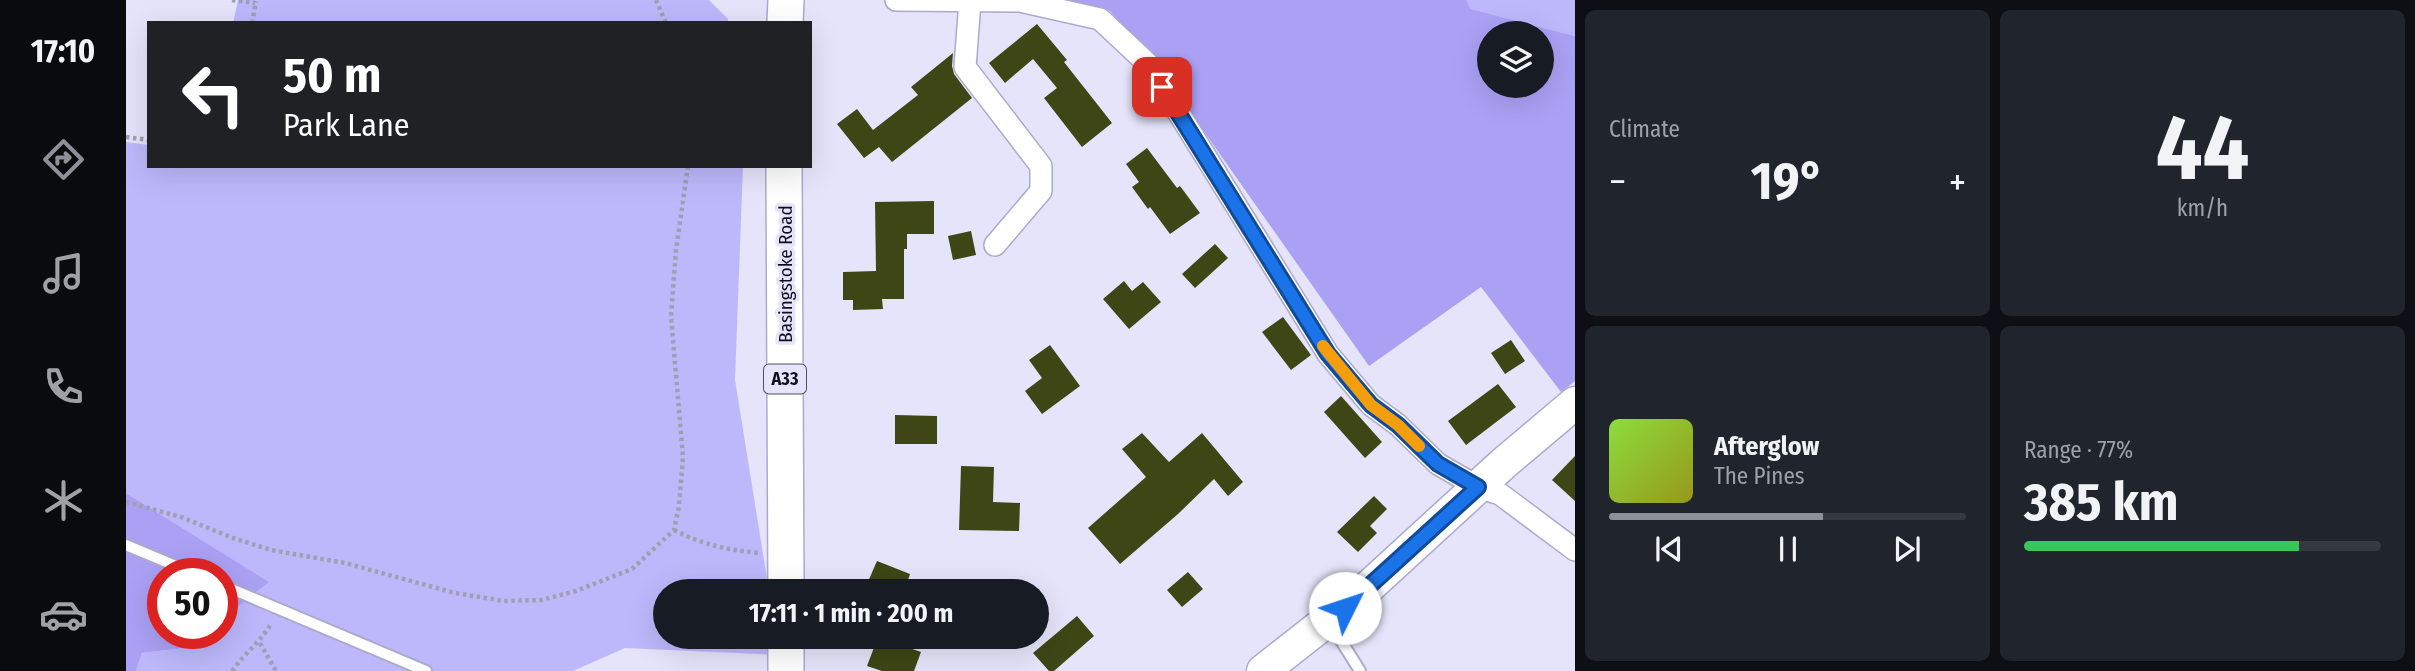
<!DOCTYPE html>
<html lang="en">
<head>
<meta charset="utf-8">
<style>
	body { margin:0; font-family:"Fira Sans Condensed",sans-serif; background:#20242c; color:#f1f3f6; height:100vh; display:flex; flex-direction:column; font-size:26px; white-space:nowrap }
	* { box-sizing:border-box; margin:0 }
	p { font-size:23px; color:#9ea1a6 }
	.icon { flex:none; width:38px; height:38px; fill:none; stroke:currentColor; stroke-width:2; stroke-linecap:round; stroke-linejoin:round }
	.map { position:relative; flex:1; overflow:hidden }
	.side { display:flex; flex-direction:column; gap:10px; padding:10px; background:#0d0f14; width:840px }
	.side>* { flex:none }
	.guide { position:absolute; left:21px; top:21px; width:665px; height:147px; border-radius:0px; box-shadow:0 7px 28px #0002; background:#202124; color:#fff; overflow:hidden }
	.tools { position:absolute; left:1351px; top:21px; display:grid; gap:14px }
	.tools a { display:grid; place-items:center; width:77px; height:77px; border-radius:50%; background:#171b24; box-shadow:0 7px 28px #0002; font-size:35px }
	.speed { position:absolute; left:21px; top:558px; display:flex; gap:14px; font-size:35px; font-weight:700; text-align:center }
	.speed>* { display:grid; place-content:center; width:91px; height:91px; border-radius:50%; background:#171b24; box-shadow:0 7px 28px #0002; line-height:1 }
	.speed .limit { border:10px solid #d22; background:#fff; color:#111 }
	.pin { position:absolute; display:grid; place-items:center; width:60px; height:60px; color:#fff; margin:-30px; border-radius:14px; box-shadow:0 4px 10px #0006 }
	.me { position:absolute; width:77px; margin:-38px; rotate:49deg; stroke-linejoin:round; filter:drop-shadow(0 0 5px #0008) }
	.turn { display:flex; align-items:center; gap:24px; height:147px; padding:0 21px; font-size:32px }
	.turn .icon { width:91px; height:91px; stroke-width:2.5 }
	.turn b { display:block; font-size:49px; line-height:60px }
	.big { font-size:52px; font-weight:700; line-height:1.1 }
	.side .card { flex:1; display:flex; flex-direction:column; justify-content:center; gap:10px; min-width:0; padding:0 24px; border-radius:10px; background:#20242c }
	.side .dial { align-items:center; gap:0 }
	.dial b { font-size:91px; line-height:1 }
	.song { display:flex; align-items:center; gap:21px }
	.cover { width:84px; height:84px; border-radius:10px; background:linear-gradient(135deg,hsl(90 70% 55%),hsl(60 70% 35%)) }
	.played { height:7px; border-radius:4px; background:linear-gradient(90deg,#8c9099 60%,#363941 60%) }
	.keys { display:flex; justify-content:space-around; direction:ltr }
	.heat { display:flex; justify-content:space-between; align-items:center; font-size:38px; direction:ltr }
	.charge { height:10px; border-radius:5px; background:linear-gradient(90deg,#34c759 77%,#363941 0) }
	.side .tiles { flex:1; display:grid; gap:10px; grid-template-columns:repeat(2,1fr) }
	.trip { position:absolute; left:527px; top:579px; width:396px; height:70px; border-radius:35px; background:#171b24; box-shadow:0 7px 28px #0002; font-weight:700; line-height:70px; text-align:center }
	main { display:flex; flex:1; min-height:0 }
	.tabs { display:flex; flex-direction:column; width:126px; justify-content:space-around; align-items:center; background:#090b0e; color:#9ea1a6 }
	.tabs .icon { width:49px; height:49px }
	.tabs .current { color:#8c9099 }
	.tabs b { font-size:32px; color:#f1f3f6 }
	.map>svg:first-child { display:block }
	.green { fill:#bdb8fb }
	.forest { fill:#aaa1f5; fill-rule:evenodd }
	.building { fill:#3e4615 }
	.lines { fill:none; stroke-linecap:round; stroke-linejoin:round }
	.service-casing { stroke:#acaacc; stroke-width:14 }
	.minor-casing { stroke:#acaacc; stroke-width:24 }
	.secondary-casing { stroke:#acaacc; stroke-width:35 }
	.primary-casing { stroke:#acaacc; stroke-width:38 }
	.path { stroke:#a09fb2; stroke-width:4.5; stroke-dasharray:3.5 3.5; stroke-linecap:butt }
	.service { stroke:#fff; stroke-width:10 }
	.minor { stroke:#fff; stroke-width:21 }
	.secondary { stroke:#fff; stroke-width:32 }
	.primary { stroke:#fff; stroke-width:35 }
	.route-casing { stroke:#114b97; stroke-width:18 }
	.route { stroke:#1a73e8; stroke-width:12 }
	.slow { stroke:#f59e0b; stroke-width:12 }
	.labels { text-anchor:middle; stroke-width:7; stroke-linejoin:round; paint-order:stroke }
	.shield { fill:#e5e4fa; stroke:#4f4e5d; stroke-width:2 }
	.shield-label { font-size:18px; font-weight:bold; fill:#0f0e1a }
	.street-label { font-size:19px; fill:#0f0e1a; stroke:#e5e4fa }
</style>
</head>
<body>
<main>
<nav class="tabs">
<b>17:10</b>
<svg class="icon current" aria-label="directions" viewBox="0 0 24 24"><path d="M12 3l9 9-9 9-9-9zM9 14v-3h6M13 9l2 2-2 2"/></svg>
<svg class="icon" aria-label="music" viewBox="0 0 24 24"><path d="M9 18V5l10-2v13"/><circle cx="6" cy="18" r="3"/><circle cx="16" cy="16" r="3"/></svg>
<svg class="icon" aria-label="phone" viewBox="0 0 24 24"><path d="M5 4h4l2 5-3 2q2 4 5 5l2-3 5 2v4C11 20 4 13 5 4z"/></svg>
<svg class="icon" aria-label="climate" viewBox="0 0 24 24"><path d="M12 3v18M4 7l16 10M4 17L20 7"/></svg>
<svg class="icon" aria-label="car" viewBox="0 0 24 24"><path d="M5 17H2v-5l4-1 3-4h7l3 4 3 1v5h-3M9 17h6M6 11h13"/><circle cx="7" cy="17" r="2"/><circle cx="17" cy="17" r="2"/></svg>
</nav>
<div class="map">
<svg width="1449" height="671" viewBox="0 0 1449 671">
	<rect width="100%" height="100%" fill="#e5e4fa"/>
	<!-- green -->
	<g class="green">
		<path d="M112,0H583L602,19V23H107Z"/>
		<path d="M1340,0H1449V36L1345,9Z"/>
		<path d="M0,142L23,145V166H617L609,380L643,591L539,592V637H650L653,655L499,648L447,671H10L16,653L59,648L78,634H96V619L142,582L0,493Z"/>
	</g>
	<!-- forest -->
	<g class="forest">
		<path d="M936,0H1340L1345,9L1449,36V381L1435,392L1355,287L1243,366L1029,62L984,11ZM1363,33H1416V86H1363Z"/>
		<path d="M0,493L143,582L96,619V574H37V634H78L59,648L16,653L10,671H0Z"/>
	</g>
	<!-- building -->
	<g class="building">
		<path d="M911,24L941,60L938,62L986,123L956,147L918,98L931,88L907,59L879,83L863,63Z"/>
		<path d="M827,53L826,66L828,74L846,98L766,162L753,147L738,158L711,124L731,109L747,130L792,95L785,87Z"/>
		<path d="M1021,148L1051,188L1054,186L1074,213L1044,234L1024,207L1022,209L1006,187L1013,182L1000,164Z"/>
		<path d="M808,201V234H781V249H778V299H756L757,309L727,310V300H717V272L750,271L749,202Z"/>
		<path d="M845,231L850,255L827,260L822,236Z"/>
		<path d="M1089,244L1102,258L1069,288L1056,274Z"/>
		<path d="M998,281L1006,291L1017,282L1035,302L1003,329L977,299Z"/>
		<path d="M1157,317L1185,355L1165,370L1136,332Z"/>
		<path d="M1385,340L1399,361L1379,374L1365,353Z"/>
		<path d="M924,345L954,386L916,414L899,391L916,378L903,360Z"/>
		<path d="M1372,384L1390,407L1340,445L1322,421Z"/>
		<path d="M1215,396L1256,442L1239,458L1198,412Z"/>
		<path d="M769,415L811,416V444H769Z"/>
		<path d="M1016,433L1043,462L1076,433L1117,482L1102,496L1088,479L1052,514L994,564L962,528L1020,477L996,449Z"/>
		<path d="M1449,456V501L1426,480Z"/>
		<path d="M835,466L868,467L867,502L894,503L893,531L833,530Z"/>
		<path d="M1248,496L1261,509L1244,526L1251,533L1232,552L1211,532Z"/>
		<path d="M751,561L784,574L778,592H760L741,584Z"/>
		<path d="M1062,572L1077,589L1056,607L1041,590Z"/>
		<path d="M951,616L968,636L928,671H923L907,653Z"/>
		<path d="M752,637L795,652L788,671H756L741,666Z"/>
	</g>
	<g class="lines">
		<!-- service casing -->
		<g class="service-casing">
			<g id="service">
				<path d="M0,545L69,574"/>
				<path d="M96,585L300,671"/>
				<path d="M1204,623L1234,671"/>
			</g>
		</g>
		<!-- minor casing -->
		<g class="minor-casing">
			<g id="minor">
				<path d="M770,0L894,1L974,19L1023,65L1202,354L1245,405L1272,425L1312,464L1352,487L1374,494L1449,550"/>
				<path d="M844,1L839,67L915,166V191L869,245"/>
			</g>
		</g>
		<!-- secondary casing -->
		<g class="secondary-casing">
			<path id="secondary" d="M1137,671L1235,594L1378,463L1449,403"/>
		</g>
		<!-- primary casing -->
		<g class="primary-casing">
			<g id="primary">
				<path d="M659,23L660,0"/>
				<path d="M658,166L660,592"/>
				<path d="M660,637V671"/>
			</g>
		</g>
		<!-- path -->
		<g class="path">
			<path d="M106,0L129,3"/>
			<path d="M530,0L540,23"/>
			<path d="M126,23L130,1"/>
			<path d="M0,137L23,140"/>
			<path d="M0,502L55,517L107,538L145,550L219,563L329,593L378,601L415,600L450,591L506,569L548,530L553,506L557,457L545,316L550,250L562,166"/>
			<path d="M548,530C577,545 602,550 634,553"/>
			<path d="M61,634L65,643"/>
			<path d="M134,643L150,671"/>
			<path d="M106,671C119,653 134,642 145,624"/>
		</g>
		<!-- service -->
		<use href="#service" class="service"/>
		<!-- minor -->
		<use href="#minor" class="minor"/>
		<!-- secondary -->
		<use href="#secondary" class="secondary"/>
		<!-- primary -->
		<use href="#primary" class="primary"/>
	</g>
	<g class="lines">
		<!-- route casing -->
		<g class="route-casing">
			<path id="route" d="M1036,87L1202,354L1245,405L1272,425L1312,464L1352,487L1219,608"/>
		</g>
		<!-- route -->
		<use href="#route" class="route"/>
		<!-- slow -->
		<path class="slow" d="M1197,346L1245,405L1272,425L1293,446"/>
	</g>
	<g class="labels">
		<!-- shield labels -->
		<rect class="shield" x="638" y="364.5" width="42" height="29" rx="5"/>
		<g class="shield-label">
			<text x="659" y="385">A33</text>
		</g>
		<!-- street labels -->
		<g class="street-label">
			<text transform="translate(659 274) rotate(-90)" y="7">Basingstoke Road</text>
		</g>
	</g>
</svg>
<div class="tools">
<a><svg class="icon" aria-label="layers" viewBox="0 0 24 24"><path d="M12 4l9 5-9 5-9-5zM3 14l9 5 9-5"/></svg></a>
</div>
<div class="speed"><div class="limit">50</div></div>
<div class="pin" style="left:1036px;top:87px;background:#d93025"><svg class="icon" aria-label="arrive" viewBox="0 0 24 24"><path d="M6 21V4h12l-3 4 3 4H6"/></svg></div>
<svg class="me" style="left:1219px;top:608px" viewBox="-20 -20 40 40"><circle r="19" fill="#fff"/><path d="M0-13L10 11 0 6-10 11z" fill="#1a73e8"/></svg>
<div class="trip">17:11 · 1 min · 200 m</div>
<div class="guide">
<div class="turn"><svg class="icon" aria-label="left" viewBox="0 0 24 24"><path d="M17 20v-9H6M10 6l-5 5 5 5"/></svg><div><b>50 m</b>Park Lane</div></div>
</div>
</div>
<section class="side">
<div class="tiles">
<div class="card"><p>Climate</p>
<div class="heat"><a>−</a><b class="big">19°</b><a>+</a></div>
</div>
<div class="card dial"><b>44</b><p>km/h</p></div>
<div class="card">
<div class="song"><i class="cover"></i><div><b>Afterglow</b><p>The Pines</p></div></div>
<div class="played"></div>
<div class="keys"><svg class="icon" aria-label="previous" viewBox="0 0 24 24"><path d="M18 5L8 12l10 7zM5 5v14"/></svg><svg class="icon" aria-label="pause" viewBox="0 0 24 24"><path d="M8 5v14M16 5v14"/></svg><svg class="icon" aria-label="next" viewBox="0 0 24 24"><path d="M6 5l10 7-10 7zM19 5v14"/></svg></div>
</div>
<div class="card"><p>Range · 77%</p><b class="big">385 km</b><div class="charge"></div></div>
</div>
</section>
</main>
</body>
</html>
